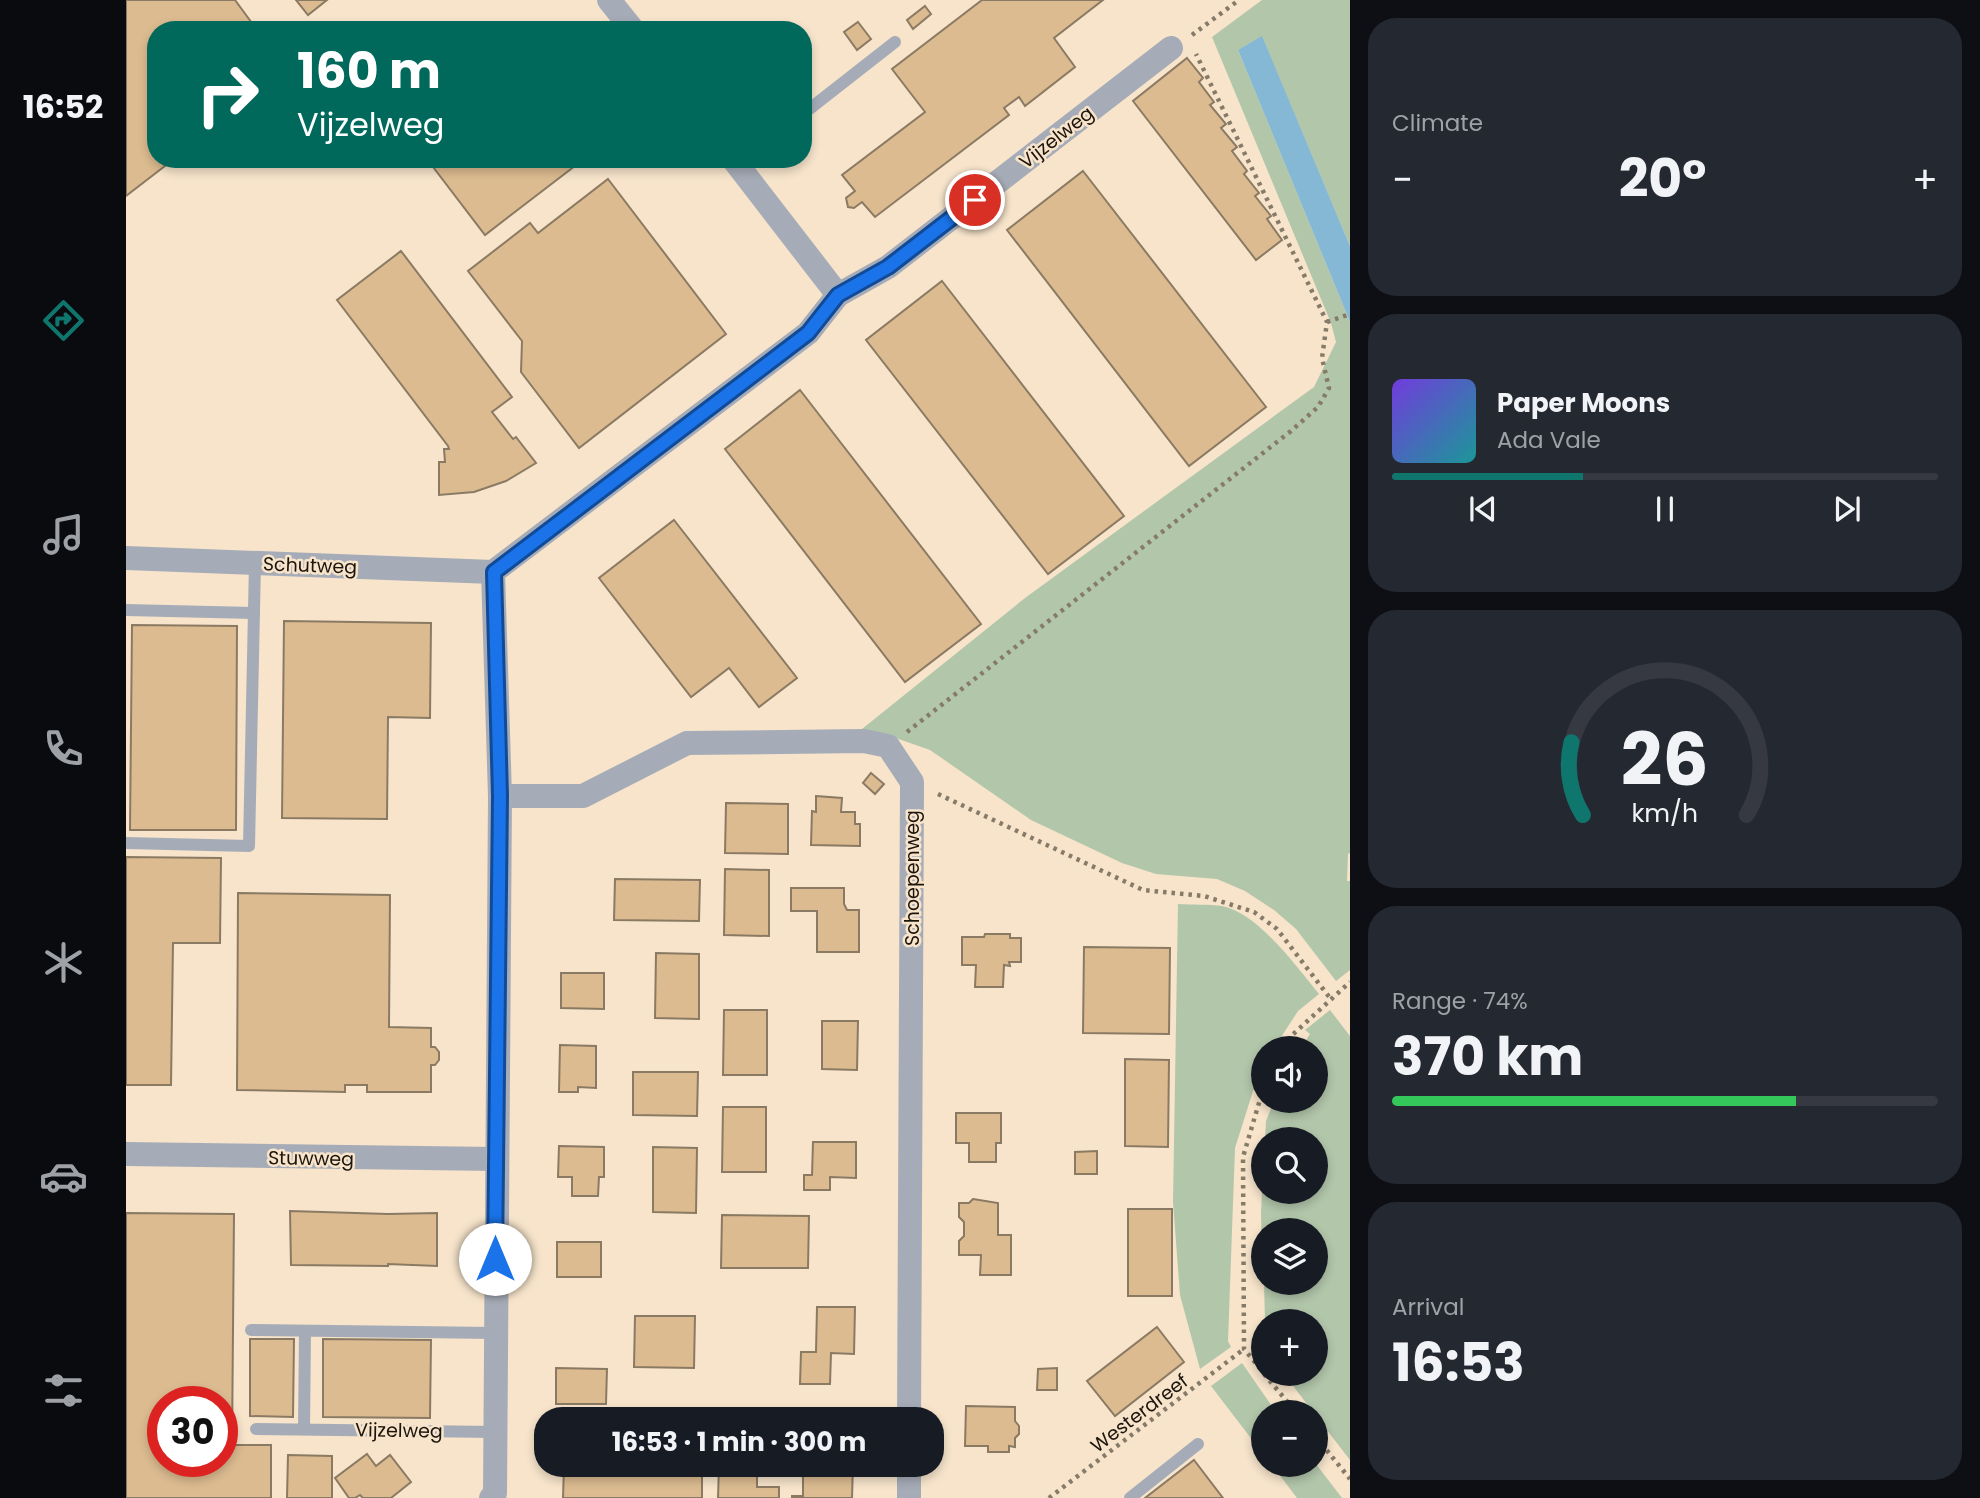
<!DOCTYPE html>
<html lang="en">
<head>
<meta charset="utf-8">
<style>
	body { margin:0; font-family:Poppins,sans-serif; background:#242831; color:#f1f3f6; height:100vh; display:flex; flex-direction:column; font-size:26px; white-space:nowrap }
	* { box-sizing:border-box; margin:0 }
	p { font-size:23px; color:#9ea1a6 }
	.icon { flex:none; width:38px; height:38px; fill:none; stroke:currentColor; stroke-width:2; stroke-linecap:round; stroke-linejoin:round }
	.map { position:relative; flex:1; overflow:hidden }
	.sheet { display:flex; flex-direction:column; gap:18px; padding:18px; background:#0d0f14; width:630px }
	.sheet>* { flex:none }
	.hud { position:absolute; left:21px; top:21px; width:665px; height:147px; border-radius:28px; box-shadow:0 4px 10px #0003; background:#00695c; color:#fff; overflow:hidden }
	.controls { position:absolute; left:1125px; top:1036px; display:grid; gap:14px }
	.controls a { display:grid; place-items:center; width:77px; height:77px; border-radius:50%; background:#171b24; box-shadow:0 4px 10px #0003; font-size:35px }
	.speed { position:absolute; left:21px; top:1386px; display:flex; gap:14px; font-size:35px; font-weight:700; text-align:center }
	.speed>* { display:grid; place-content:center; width:91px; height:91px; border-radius:50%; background:#171b24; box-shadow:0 4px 10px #0003; line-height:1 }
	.speed .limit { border:10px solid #d22; background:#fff; color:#111 }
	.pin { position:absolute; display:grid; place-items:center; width:60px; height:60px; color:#fff; margin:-30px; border:4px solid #fff; border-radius:50%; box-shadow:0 2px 7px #0007 }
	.me { position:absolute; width:77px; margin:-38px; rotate:0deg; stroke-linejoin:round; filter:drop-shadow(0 0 5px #0008) }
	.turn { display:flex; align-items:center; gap:24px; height:147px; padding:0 35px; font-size:32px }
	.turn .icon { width:91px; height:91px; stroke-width:2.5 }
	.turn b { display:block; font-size:49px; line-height:60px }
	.big { font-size:52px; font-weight:700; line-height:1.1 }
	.sheet .widget { flex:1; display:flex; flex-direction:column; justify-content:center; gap:10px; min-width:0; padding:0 24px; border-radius:28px; background:#242831 }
	.sheet .dial { align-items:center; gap:0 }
	.dial svg { height:182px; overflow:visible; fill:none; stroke:#363941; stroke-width:7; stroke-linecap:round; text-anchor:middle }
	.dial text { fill:#f1f3f6; stroke:none }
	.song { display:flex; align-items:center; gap:21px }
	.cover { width:84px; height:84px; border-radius:10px; background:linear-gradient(135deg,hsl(260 70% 55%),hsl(180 70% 35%)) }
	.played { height:7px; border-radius:4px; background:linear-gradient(90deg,#0f766e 35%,#363941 35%) }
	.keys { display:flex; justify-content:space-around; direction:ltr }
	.heat { display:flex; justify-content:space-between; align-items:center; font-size:38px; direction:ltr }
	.charge { height:10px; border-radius:5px; background:linear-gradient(90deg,#34c759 74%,#363941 0) }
	.trip { position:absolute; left:408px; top:1407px; width:410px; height:70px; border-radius:28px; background:#171b24; box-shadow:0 4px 10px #0003; font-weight:700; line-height:70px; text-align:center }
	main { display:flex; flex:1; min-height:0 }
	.tab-bar { display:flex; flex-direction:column; width:126px; justify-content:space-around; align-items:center; background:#090b0e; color:#9ea1a6 }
	.tab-bar .icon { width:49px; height:49px }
	.tab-bar .active { color:#0f766e }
	.tab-bar b { font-size:32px; color:#f1f3f6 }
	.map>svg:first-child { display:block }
	.green { fill:#b2c6aa }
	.water { fill:#85b8d5 }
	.building { fill:#dcbb90; stroke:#8b7a63; stroke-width:2; fill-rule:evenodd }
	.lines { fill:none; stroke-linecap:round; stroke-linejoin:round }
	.path { stroke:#867a69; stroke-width:4.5; stroke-dasharray:3.5 5; stroke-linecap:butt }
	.service { stroke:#a6acb7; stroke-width:12 }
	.minor { stroke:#a6acb7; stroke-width:24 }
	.route-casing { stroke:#114b97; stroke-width:18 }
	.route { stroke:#1a73e8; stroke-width:12 }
	.labels { text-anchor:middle; stroke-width:5; stroke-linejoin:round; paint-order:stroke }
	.street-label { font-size:19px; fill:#1c150c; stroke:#f7e4cb }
</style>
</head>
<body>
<main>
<nav class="tab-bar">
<b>16:52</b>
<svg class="icon active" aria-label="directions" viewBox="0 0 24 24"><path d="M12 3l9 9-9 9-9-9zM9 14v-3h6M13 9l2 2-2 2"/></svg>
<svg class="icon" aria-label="music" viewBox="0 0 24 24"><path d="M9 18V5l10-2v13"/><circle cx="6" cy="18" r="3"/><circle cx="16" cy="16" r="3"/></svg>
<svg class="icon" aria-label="phone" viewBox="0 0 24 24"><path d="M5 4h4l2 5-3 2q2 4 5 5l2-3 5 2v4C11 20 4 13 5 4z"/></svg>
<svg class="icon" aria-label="climate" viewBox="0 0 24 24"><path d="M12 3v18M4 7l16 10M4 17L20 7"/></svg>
<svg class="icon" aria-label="car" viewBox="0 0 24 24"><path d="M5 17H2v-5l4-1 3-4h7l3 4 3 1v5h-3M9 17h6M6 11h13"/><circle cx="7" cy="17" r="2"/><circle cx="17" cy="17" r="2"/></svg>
<svg class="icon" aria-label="filters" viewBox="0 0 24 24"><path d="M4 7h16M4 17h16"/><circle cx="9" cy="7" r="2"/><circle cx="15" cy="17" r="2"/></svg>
</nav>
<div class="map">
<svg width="1224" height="1498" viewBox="0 0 1224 1498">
	<rect width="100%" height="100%" fill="#f7e4cb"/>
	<!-- green -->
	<g class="green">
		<path d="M1136,0H1224V246L1136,37L1112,50L1224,322V853L1222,854L1221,881H1224V970L1210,981L1170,929L1148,910L1119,891L1091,879L1030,874L996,863L905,820L804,750L764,736L736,729L899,598L1188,387L1210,342L1205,323L1086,37Z"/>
		<path d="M1052,904C1067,905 1082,904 1096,906C1132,913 1171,967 1193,994L1172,1011L1148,1048H1138L1137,1063L1134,1069L1109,1148L1102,1341L1105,1347L1074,1369L1054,1295L1047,1202Z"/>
		<path d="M1204,1010L1224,1036V1460L1190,1416V1412H1187L1158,1374H1190V1321H1139L1138,1283H1190V1230H1138L1137,1277L1135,1214L1137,1165L1138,1192H1190V1139H1139L1140,1121L1148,1101H1190V1048H1175L1184,1034L1179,1030Z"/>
		<path d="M1116,1363L1150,1412H1138L1137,1454L1085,1386Z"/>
		<path d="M1190,1464L1216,1498H1171L1146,1465Z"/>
	</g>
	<!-- water -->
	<path class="water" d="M1136,36L1224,246V322L1112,50Z"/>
	<!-- building -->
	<g class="building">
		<path d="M0,0H109L131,30H30V159H48L0,196Z"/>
		<path d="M170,0H201L182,15Z"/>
		<path d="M856,0H977L928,38L949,67L899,106L893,97L878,108L883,115L749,217L736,202L728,208L722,207L720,198L729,191L716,175L799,112L766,69Z"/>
		<path d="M799,6L805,14L787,29L781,20Z"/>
		<path d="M732,22L745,39L731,50L718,32Z"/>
		<path d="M1061,58L1077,78L1073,82L1088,102L1084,105L1100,124L1095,128L1111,147L1106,151L1121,171L1118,174L1133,193L1129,196L1145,216L1141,219L1156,240L1130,260L1007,101Z"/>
		<path d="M301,159H458L359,235Z"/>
		<path d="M957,171L1140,407L1063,466L881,230Z"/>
		<path d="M482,179L600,334L453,448L395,372L396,341L342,271L404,223L412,233Z"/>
		<path d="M275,251L386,397L366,412L387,439L390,437L410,463L380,481L348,492L313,495V462H319L318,449H323L322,446L211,300Z"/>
		<path d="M816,281L998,516L922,574L740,340Z"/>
		<path d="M674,390L855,624L779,682L599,449Z"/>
		<path d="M548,520L671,678L633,707L603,668L565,697L473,578Z"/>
		<path d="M158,621L305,623L304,718L262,717L261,819L156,818Z"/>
		<path d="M6,625L111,626L110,830H4Z"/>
		<path d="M745,773L758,784L749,794L737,783Z"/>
		<path d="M690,796L716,798L715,812H729V824H734V846L685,845L686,811L690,812Z"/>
		<path d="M600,803L662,804V854L599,853Z"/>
		<path d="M0,857L95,858L94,943H47L45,1085H0Z"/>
		<path d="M599,869L643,870V936L598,935Z"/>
		<path d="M489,879L574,880L573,921L488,920Z"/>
		<path d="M665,888H718V904L721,910H733V952H691V911H665Z"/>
		<path d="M112,893L264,895L263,1027L305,1028V1047H309L313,1052V1060L309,1065H305V1092H241V1085H219V1092L111,1090Z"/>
		<path d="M859,934H884V938H895V962H883L884,966L878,965L877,987H849L850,965H836V937H858Z"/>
		<path d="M958,947L1044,948L1043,1034L957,1033Z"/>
		<path d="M530,953L573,954V1019L529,1018Z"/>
		<path d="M435,973H478V1009L435,1008Z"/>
		<path d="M598,1010H641V1075H597Z"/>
		<path d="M696,1021H732L731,1070L696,1069Z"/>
		<path d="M434,1045L470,1046V1088L452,1087V1092H433Z"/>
		<path d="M999,1059L1043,1060L1042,1147L999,1146Z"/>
		<path d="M507,1072H572L571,1116L507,1115Z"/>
		<path d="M597,1107H640V1172H596Z"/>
		<path d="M830,1113H875V1143H870V1162H843V1143H830Z"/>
		<path d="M687,1142H730V1178L704,1177V1190H678V1175H686Z"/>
		<path d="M433,1146L478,1147V1177H473L472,1196H446V1177H432Z"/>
		<path d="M527,1147L571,1148L570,1213L527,1212Z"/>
		<path d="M971,1151V1174H949V1152Z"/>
		<path d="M847,1199L872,1203V1235H885V1275H854L855,1255H833V1241L838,1236V1222L833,1217V1203H843Z"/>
		<rect x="1002" y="1209" width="44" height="87"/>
		<path d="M164,1211L262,1214L311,1213V1266L262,1264V1266L165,1265Z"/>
		<path d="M0,1213L108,1214L106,1445H145V1498H0ZM37,1402H96V1461H37Z"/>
		<path d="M596,1215L683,1216L682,1268H595Z"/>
		<rect x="431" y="1242" width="44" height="35"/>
		<path d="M691,1307H729L728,1354L705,1353L704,1384H674L675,1352H690Z"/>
		<path d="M509,1316H569L568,1368L508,1367Z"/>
		<path d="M1031,1327L1058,1362L989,1416L961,1381Z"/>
		<path d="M124,1339H168L167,1417L124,1416Z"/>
		<path d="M197,1339L305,1340L304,1418L197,1417Z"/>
		<path d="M430,1368L481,1369L480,1404H430Z"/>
		<path d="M931,1368V1390H911L912,1369Z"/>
		<path d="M840,1406L889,1407V1421L893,1426V1434L889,1438V1447L883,1446V1452H862V1446H839Z"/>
		<path d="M594,1409L659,1410L658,1419H593Z"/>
		<path d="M241,1454L250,1466L264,1455L285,1482L265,1498H237L234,1495L229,1498H223L209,1478Z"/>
		<path d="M162,1455L206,1456V1498H161Z"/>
		<path d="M1068,1460L1097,1498H1019Z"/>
		<path d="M438,1465H576V1498H437Z"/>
		<path d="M593,1465H631V1487H653V1498H592Z"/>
		<path d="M688,1465H727L726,1498H666V1496H677V1473H688Z"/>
	</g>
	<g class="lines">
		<!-- path -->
		<g class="path">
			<path d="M1066,35L1113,0"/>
			<path d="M1201,322L1224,314"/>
			<path d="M781,732L1165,431L1192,407L1203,388L1196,358L1201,322L1070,54"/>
			<path d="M812,794L1017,890L1078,896L1128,912L1151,929L1204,998"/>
			<path d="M1158,1048L1164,1037L1224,982"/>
			<path d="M1138,1086L1117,1157L1118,1349L1138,1373"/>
			<path d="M1138,1374L1170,1412"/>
			<path d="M1190,1437L1224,1479"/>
			<path d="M923,1498L1118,1349"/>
		</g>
		<!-- service -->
		<g class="service">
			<path d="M677,114L769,42"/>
			<path d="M0,610L128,613"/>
			<path d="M0,843L123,846L129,563"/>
			<path d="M125,1330L369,1333"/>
			<path d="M130,1429L369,1432"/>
			<path d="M178,1429L179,1331"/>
			<path d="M1004,1498L1072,1444"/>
		</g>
		<!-- minor -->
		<g class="minor">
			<path d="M483,0L507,30"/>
			<path d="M607,159L712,295"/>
			<path d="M0,558L367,572"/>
			<path d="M374,796H457L561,743L738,741L762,746L786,782L783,1419"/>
			<path d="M0,1154L370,1159"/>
			<path d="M365,1498L369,1493L374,796L367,572L682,333L712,295L762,267L1045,48"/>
			<path d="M783,1498V1465"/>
		</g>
	</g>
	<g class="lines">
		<!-- route casing -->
		<g class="route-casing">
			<path id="route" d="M369,1259L374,796L368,572L682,333L712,295L762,267L849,200"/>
		</g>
		<!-- route -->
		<use href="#route" class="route"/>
	</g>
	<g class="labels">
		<!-- street labels -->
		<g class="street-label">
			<text transform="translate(930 137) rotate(-38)" y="7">Vijzelweg</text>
			<text transform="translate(184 565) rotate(2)" y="7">Schutweg</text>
			<text transform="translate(786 878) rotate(-90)" y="7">Schoepenweg</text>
			<text transform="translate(185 1158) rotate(1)" y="7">Stuwweg</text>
			<text transform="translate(1013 1413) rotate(-37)" y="7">Westerdreef</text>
			<text transform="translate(273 1430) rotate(1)" y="7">Vijzelweg</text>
		</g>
	</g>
</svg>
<div class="controls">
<a><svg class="icon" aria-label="sound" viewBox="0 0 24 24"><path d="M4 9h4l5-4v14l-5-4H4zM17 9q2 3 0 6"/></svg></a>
<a><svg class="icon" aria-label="search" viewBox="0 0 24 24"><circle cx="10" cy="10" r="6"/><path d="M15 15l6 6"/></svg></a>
<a><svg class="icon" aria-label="layers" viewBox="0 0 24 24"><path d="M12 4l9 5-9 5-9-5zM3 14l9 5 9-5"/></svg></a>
<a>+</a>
<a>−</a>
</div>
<div class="speed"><div class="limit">30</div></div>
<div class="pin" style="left:849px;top:200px;background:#d93025"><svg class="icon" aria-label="arrive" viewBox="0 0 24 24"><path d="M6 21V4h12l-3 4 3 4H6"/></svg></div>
<svg class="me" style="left:369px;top:1259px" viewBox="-20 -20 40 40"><circle r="19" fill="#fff"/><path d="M0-13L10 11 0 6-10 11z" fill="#1a73e8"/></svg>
<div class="trip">16:53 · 1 min · 300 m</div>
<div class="hud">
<div class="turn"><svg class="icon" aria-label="right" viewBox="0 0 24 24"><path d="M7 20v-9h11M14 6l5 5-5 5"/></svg><div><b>160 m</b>Vijzelweg</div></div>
</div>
</div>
<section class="sheet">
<div class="widget"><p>Climate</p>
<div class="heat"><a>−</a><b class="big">20°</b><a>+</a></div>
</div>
<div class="widget">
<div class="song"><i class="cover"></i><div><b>Paper Moons</b><p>Ada Vale</p></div></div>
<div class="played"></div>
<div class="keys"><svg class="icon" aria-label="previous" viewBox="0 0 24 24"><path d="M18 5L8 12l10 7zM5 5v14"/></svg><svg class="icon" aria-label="pause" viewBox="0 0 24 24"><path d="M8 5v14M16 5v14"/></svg><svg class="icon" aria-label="next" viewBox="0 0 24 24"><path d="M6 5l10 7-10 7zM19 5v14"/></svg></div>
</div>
<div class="widget dial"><svg viewBox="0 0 100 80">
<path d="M14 69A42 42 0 1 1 86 69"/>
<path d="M14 69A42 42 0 0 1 9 37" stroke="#0f766e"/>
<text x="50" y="56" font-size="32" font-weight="700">26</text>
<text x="50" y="72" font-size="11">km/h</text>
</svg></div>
<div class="widget"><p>Range · 74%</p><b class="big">370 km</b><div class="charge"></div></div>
<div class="widget"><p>Arrival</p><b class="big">16:53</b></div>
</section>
</main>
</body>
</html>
